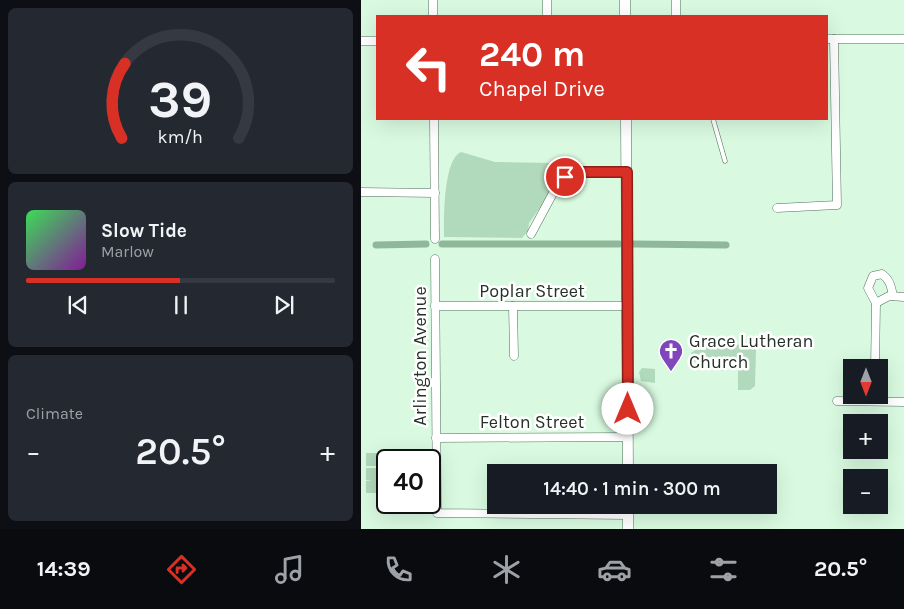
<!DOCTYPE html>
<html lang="en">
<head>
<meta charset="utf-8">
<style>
	body { margin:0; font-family:Karla,sans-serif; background:#242831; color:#f1f3f6; height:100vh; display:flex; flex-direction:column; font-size:19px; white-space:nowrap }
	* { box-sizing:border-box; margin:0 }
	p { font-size:16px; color:#9ea1a6 }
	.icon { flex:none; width:28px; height:28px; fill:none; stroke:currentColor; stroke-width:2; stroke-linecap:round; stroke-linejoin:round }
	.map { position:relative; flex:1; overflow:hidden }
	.drawer { display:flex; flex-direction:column; gap:8px; padding:8px; background:#0d0f14; width:361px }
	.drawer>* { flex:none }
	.guide { position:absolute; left:15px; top:15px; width:452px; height:105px; border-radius:0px; box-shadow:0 5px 20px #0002; background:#d93025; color:#fff; overflow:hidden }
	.needle { width:32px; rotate:180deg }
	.buttons { position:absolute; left:482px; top:359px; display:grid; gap:10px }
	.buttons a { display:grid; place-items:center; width:45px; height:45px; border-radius:0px; background:#171b24; box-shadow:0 5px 20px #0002; font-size:25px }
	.speed { position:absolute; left:15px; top:449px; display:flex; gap:10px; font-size:25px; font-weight:700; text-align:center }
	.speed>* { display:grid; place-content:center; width:65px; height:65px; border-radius:50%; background:#171b24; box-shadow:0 5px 20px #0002; line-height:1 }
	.speed .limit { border:2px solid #111; border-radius:8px; background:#fff; color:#111 }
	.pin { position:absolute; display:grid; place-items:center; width:42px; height:42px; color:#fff; margin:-21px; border:2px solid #fff; border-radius:50%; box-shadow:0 1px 5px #0007 }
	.me { position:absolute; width:55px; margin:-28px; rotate:0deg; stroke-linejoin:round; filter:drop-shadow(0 0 4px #0008) }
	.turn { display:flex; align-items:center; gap:18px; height:105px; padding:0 20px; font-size:22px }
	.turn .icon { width:65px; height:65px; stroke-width:2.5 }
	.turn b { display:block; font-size:35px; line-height:42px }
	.big { font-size:38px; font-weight:600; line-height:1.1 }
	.drawer .widget { flex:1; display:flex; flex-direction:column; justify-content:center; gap:8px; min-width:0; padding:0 18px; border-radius:8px; background:#242831 }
	.drawer .dial { align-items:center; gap:0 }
	.dial svg { height:130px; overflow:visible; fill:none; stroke:#363941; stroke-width:7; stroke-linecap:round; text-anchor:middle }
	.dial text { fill:#f1f3f6; stroke:none }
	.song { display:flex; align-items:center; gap:15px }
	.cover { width:60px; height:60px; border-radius:8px; background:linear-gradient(135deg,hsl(130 70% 55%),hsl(290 70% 35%)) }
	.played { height:5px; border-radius:2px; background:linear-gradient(90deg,#d93025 50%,#363941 50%) }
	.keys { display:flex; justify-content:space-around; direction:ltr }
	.heat { display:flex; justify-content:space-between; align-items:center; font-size:28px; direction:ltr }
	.trip { position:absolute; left:126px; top:464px; width:290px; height:50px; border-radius:0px; background:#171b24; box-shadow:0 5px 20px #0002; font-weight:600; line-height:50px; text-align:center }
	.menu { display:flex; height:80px; justify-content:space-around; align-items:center; background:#090b0e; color:#9ea1a6 }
	.menu .icon { width:35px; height:35px }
	.menu .on { color:#d93025 }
	.menu b { font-size:22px; color:#f1f3f6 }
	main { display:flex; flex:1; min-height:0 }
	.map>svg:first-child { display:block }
	.green { fill:#b1d9bb }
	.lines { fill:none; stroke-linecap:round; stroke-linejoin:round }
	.canal { stroke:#8fb89a; stroke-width:7 }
	.service-casing { stroke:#526f5a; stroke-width:5 }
	.minor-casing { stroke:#526f5a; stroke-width:9 }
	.tertiary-casing { stroke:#526f5a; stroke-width:11 }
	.service { stroke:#fff; stroke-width:4 }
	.minor { stroke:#fff; stroke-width:8 }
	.tertiary { stroke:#fff; stroke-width:10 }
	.route-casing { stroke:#8d1f18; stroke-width:12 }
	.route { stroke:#d93025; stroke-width:9 }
	.labels { text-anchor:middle; stroke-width:5; stroke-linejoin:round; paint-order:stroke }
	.street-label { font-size:18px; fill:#243127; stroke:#fff }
	.poi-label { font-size:18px; fill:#243127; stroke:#fff; text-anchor:start }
</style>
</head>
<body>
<main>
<section class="drawer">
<div class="widget dial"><svg viewBox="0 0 100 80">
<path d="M14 69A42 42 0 1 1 86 69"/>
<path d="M14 69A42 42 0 0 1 16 23" stroke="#d93025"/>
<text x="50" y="56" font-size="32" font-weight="700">39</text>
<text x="50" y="72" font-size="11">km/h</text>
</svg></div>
<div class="widget">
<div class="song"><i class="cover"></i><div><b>Slow Tide</b><p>Marlow</p></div></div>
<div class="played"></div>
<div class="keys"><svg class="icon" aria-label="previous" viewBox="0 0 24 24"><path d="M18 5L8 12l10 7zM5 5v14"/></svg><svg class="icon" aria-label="pause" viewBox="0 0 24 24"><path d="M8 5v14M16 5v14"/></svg><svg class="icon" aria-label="next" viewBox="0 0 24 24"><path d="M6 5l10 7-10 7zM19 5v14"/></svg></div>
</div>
<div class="widget"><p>Climate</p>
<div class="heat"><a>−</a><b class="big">20.5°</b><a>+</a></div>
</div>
</section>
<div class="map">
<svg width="543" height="529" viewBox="0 0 543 529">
	<rect width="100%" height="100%" fill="#d9fae1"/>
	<!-- green -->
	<g class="green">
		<path d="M100,152L134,162L191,163L198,174L183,202L168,223L167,231L161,238L83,237C83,219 82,160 100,152Z"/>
		<path d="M345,344L390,345L395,350L394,386L389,390H377V359L363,360V371L340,368L330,357V353L334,350H345Z"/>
		<path d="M281,368L294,369V383L280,381L278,372Z"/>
		<rect x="5" y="453" width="20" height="13"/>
		<rect x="30" y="454" width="35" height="6"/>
		<path d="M5,468H25V493H5V481L11,480H5Z"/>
	</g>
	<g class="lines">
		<!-- canal -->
		<g class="canal">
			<path d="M81,244H258"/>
			<path d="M272,244L365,245"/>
			<path d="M15,245L65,244"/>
		</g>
		<!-- service casing -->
		<g class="service-casing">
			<path id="service" d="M352,119L364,161"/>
		</g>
		<!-- minor casing -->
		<g class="minor-casing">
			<g id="minor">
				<path d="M72,0V16"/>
				<path d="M186,0V16"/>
				<path d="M315,0V16"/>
				<path d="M466,39H543"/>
				<path d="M0,41H16"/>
				<path d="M73,119L74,239"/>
				<path d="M0,192L74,193"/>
				<path d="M416,208L476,205L473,39"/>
				<path d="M170,234L198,182L209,173L266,172"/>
				<path d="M74,259L76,513L267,515"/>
				<path d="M515,303L528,296L543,297"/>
				<path d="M74,306H267"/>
				<path d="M152,306L153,356"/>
				<path d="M514,368L515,303L507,288L512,276L521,274C529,280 530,286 532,296"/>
				<path d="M476,401L543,402"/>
				<path d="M75,438L267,437"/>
			</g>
		</g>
		<!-- tertiary casing -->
		<g class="tertiary-casing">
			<g id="tertiary">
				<path d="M264,16V0"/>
				<path d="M265,119L267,472"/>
				<path d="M267,529V505"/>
			</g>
		</g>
		<!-- service -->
		<use href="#service" class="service"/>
		<!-- minor -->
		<use href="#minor" class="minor"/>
		<!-- tertiary -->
		<use href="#tertiary" class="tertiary"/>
	</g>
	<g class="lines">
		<!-- route casing -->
		<g class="route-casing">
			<path id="route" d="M204,177L217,172H266L267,409"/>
		</g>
		<!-- route -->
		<use href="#route" class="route"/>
	</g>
	<!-- icons -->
	<defs>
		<g id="church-pin" transform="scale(1.25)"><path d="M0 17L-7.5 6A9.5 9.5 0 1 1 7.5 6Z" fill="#8047bd" stroke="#fff"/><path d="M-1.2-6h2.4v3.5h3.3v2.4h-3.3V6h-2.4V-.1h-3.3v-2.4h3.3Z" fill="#fff"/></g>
	</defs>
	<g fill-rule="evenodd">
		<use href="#church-pin" x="310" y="351"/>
	</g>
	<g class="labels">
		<!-- street labels -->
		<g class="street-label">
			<text x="171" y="297">Poplar Street</text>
			<text transform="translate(59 356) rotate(-90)" y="6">Arlington Avenue</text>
			<text x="171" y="428">Felton Street</text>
		</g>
		<!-- poi labels -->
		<g class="poi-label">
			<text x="328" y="347">Grace Lutheran<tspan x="328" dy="21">Church</tspan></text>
		</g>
	</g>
</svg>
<div class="buttons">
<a><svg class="needle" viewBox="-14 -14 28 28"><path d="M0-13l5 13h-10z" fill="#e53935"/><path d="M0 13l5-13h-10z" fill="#9ea1a6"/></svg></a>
<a>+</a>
<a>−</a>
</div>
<div class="speed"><div class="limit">40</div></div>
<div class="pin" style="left:204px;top:177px;background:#d93025"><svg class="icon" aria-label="arrive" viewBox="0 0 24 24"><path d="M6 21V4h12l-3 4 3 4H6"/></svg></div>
<svg class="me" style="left:267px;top:409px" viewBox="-20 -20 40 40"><circle r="19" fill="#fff"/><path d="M0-13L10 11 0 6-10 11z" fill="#d93025"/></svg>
<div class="trip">14:40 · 1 min · 300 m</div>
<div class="guide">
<div class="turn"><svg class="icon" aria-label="left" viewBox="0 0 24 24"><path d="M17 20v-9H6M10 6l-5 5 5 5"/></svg><div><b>240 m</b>Chapel Drive</div></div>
</div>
</div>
</main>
<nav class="menu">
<b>14:39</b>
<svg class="icon on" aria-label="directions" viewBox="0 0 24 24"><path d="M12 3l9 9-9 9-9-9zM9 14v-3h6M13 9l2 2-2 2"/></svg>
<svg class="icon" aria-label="music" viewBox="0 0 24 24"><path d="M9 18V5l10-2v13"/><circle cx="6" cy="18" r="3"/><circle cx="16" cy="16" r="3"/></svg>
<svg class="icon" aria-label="phone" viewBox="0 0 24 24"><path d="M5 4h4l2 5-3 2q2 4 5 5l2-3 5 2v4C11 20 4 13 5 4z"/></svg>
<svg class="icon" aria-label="climate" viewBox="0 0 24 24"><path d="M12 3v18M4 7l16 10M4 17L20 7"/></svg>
<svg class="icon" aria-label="car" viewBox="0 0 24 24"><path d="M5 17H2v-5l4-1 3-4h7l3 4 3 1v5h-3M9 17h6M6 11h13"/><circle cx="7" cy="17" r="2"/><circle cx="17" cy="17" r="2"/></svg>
<svg class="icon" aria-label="filters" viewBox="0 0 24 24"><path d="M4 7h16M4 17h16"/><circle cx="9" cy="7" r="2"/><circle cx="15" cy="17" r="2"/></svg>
<b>20.5°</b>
</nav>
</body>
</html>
